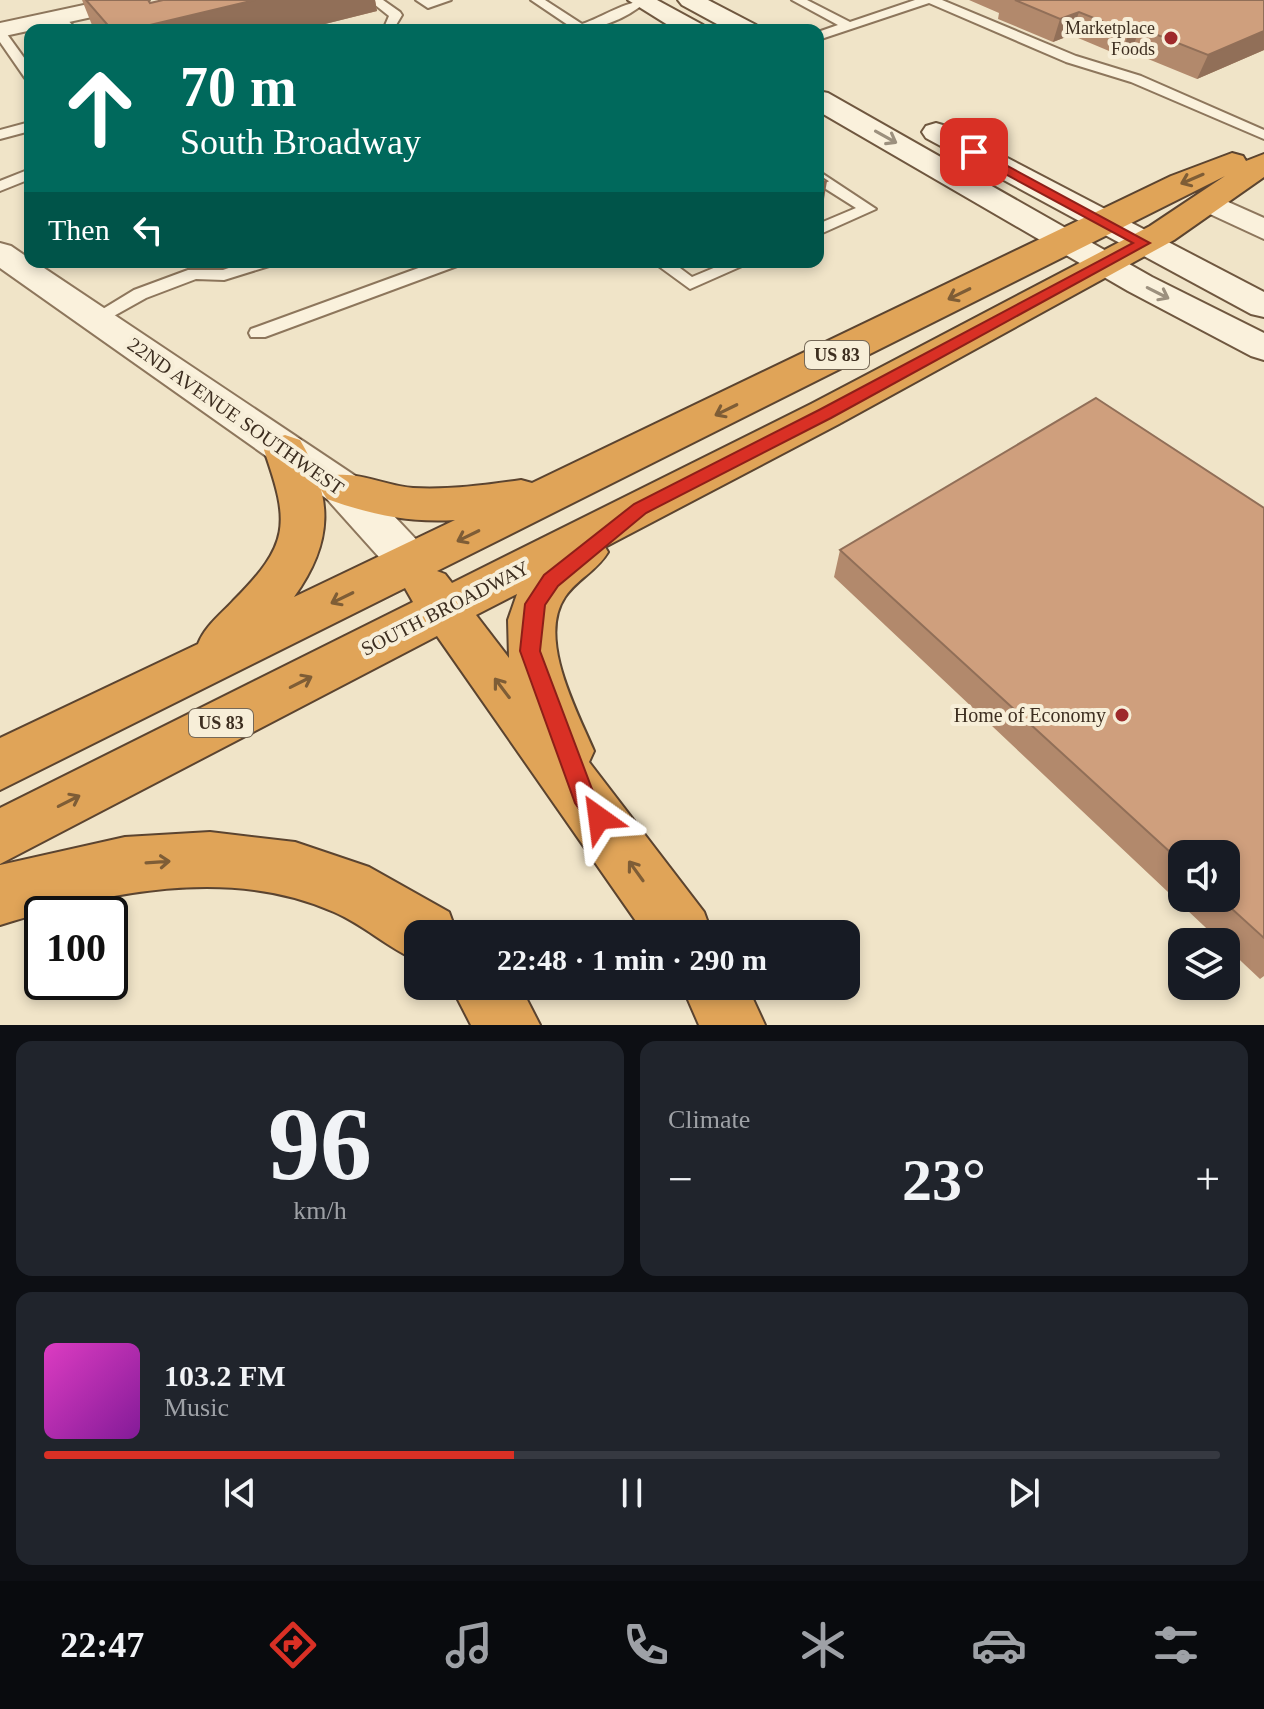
<!DOCTYPE html>
<html lang="en">
<head>
<meta charset="utf-8">
<style>
	body { margin:0; font-family:Georgia,serif; background:#20242c; color:#f1f3f6; height:100vh; display:flex; flex-direction:column; font-size:30px; white-space:nowrap }
	* { box-sizing:border-box; margin:0 }
	p { font-size:26px; color:#9ea1a6 }
	.icon { flex:none; width:44px; height:44px; fill:none; stroke:currentColor; stroke-width:2; stroke-linecap:round; stroke-linejoin:round }
	.map { position:relative; height:1025px; overflow:hidden }
	.details { display:flex; flex-direction:column; gap:16px; padding:16px; background:#0d0f14; flex:1 }
	.details>* { flex:none }
	.top-card { position:absolute; left:24px; top:24px; width:800px; height:244px; border-radius:16px; box-shadow:0 4px 12px #0003; background:#00695c; color:#fff; overflow:hidden }
	.buttons { position:absolute; left:1168px; top:840px; display:grid; gap:16px }
	.buttons a { display:grid; place-items:center; width:72px; height:72px; border-radius:16px; background:#171b24; box-shadow:0 4px 12px #0003; font-size:40px }
	.speed { position:absolute; left:24px; top:896px; display:flex; gap:16px; font-size:40px; font-weight:700; text-align:center }
	.speed>* { display:grid; place-content:center; width:104px; height:104px; border-radius:50%; background:#171b24; box-shadow:0 4px 12px #0003; line-height:1 }
	.speed .limit { border:4px solid #111; border-radius:12px; background:#fff; color:#111 }
	.pin { position:absolute; display:grid; place-items:center; width:68px; height:68px; color:#fff; margin:-34px; border-radius:16px; box-shadow:0 4px 12px #0006 }
	.me { position:absolute; width:88px; margin:-44px; rotate:329deg; stroke-linejoin:round; filter:drop-shadow(0 0 6px #0008) }
	.turn { display:flex; align-items:center; gap:28px; height:168px; padding:0 24px; font-size:36px }
	.turn .icon { width:104px; height:104px; stroke-width:2.5 }
	.turn b { display:block; font-size:56px; line-height:68px }
	.then { display:flex; align-items:center; height:76px; padding:0 24px; background:#0003; gap:16px; font-size:30px }
	.big { font-size:60px; font-weight:700; line-height:1.1 }
	.details .tile { flex:1; display:flex; flex-direction:column; justify-content:center; gap:12px; min-width:0; padding:0 28px; border-radius:16px; background:#20242c }
	.details .dial { align-items:center; gap:0 }
	.dial b { font-size:104px; line-height:1 }
	.song { display:flex; align-items:center; gap:24px }
	.cover { width:96px; height:96px; border-radius:12px; background:linear-gradient(135deg,hsl(310 70% 55%),hsl(290 70% 35%)) }
	.played { height:8px; border-radius:4px; background:linear-gradient(90deg,#d93025 40%,#363941 40%) }
	.keys { display:flex; justify-content:space-around; direction:ltr }
	.heat { display:flex; justify-content:space-between; align-items:center; font-size:44px; direction:ltr }
	.details .tiles { flex:1; display:grid; gap:16px; grid-template-columns:1fr 1fr }
	.tile:last-child { grid-column:span 2 }
	.trip { position:absolute; left:404px; top:920px; width:456px; height:80px; border-radius:16px; background:#171b24; box-shadow:0 4px 12px #0003; font-weight:700; line-height:80px; text-align:center }
	.dock { display:flex; height:128px; justify-content:space-around; align-items:center; background:#090b0e; color:#9ea1a6 }
	.dock .icon { width:56px; height:56px }
	.dock .on { color:#d93025 }
	.dock b { font-size:36px; color:#f1f3f6 }
	.map>svg:first-child { display:block }
	.lines { fill:none; stroke-linecap:round; stroke-linejoin:round }
	.lane-casing { stroke:#8d765c; stroke-width:4 }
	.street-casing { stroke:#8d765c; stroke-width:4 }
	.secondary-casing { stroke:#6f573f; stroke-width:4 }
	.highway-casing { stroke:#5b4430; stroke-width:4 }
	.lane { fill:#faf1dc; fill-rule:evenodd }
	.street { fill:#faf1dc; fill-rule:evenodd }
	.secondary { fill:#faf1dc; fill-rule:evenodd }
	.highway { fill:#e0a458; fill-rule:evenodd }
	.wall { fill:#b2896c; fill-rule:evenodd }
	.shaded-wall { fill:#916f58 }
	.building { fill:#cf9f7d; stroke:#916f58; stroke-width:2 }
	.oneway { stroke:#9c907e }
	.oneway2 { stroke:#7e5d36 }
	.route { fill:#d93025; stroke:#8d1f18; stroke-width:2 }
	.poi-dot { fill:#9e2a2b; stroke:#f7eed8; stroke-width:3 }
	.labels { text-anchor:middle; stroke-width:8; stroke-linejoin:round; paint-order:stroke }
	.far-poi-label { font-size:18px; fill:#3d2e20; stroke:#f7eed8; text-anchor:end }
	.shield { fill:#f7eed8; stroke:#756857; stroke-width:2 }
	.shield-label { font-size:18px; font-weight:bold; fill:#3d2e20 }
	.street-label { font-size:20px; fill:#3d2e20; stroke:#f7eed8 }
	.poi-label { font-size:20px; fill:#3d2e20; stroke:#f7eed8; text-anchor:end }
</style>
</head>
<body>
<div class="map">
<svg width="1264" height="1025" viewBox="0 0 1264 1025">
	<rect width="100%" height="100%" fill="#f0e4c8"/>
	<g class="lines">
		<!-- lane casing -->
		<g class="lane-casing">
			<g id="lane">
				<path d="M369,0H383L400,12L402,15L393,30H383L389,16Z"/>
				<path d="M416,0H451L428,8Z"/>
				<path d="M531,0H545L582,24C603,17 627,0 647,1C624,21 596,30 568,30L571,27Z"/>
				<path d="M792,0H807L850,22L915,0H942L1076,56L1141,76L1264,130V139L1131,82L1066,62L929,3L818,40V32L838,25Z"/>
				<path d="M61,13L77,30H65L55,17Z"/>
				<path d="M0,29L4,30L30,66V79L25,78L0,42Z"/>
				<path d="M30,122V131L0,139V130Z"/>
				<path d="M30,169V179L0,191V181Z"/>
				<path d="M818,172L823,174L876,209L818,235V224L856,208L818,184Z"/>
				<path d="M246,262H271L269,266L224,280L196,279L146,298L103,322H91L88,318L134,290L188,270H223Z"/>
				<path d="M435,262H459L457,266L265,337H251L249,333L251,329Z"/>
				<path d="M653,262H672L692,277L728,262H751L690,289Z"/>
			</g>
		</g>
		<!-- street casing -->
		<g class="street-casing">
			<g id="street">
				<path d="M107,0H149L138,7L0,37V23Z"/>
				<path d="M1208,193L1264,218V239L1197,208L1193,202L1197,196Z"/>
				<path d="M0,243L11,246L30,259V262H35L357,477L428,552L434,564L428,576L412,581L396,576L327,499L0,268Z"/>
			</g>
		</g>
		<!-- secondary casing -->
		<g class="secondary-casing">
			<g id="secondary">
				<path d="M628,0H657L703,25L706,30H676Z"/>
				<path d="M678,0H708L756,25L759,30H728L682,5Z"/>
				<path d="M818,91L828,93L1152,277L1264,333V360L1251,356L1128,291L818,111Z"/>
				<path d="M936,123L946,126L1264,292V317L1251,314L926,138L922,132L926,126Z"/>
			</g>
		</g>
		<!-- highway casing -->
		<g class="highway-casing">
			<g id="highway">
				<path d="M1232,153L1243,156L1246,161L1264,154V177L1174,240L839,424L605,547L608,552C597,571 577,579 565,597C537,638 577,711 594,751L589,762L704,912L712,934H645L437,636L0,864V808L413,602L405,588L0,790V738L198,644C205,626 220,615 233,601C290,544 290,524 264,450L270,440L285,435L300,440C334,498 333,543 294,597L455,520C409,523 369,514 327,499L320,488L327,477C354,469 385,486 413,488C449,490 485,485 521,480L532,483L1171,176ZM1225,176L1150,226L811,404L452,583L445,574L437,571ZM517,594L508,620L509,658L476,615Z"/>
				<path d="M210,832L295,842L369,867L449,912L457,934H418V961C388,948 364,925 334,912C229,865 104,893 0,925V865L125,837Z"/>
				<path d="M451,986H520L540,1025H471Z"/>
				<path d="M682,986H747L765,1025H699Z"/>
			</g>
		</g>
		<!-- lane -->
		<use href="#lane" class="lane"/>
		<!-- street -->
		<use href="#street" class="street"/>
		<!-- secondary -->
		<use href="#secondary" class="secondary"/>
		<!-- highway -->
		<use href="#highway" class="highway"/>
	</g>
	<!-- wall -->
	<g class="wall">
		<path d="M82,0H148L150,3L163,0H375L377,11L301,30H94Z"/>
		<path d="M969,0H1264V50L1197,79L1131,52L1121,56L1071,35L1053,42L998,19L999,13Z"/>
		<path d="M1264,508V976L1260,979L1226,947V942H1221L834,577L840,550ZM1182,854L1226,898H1182Z"/>
	</g>
	<!-- shaded-wall -->
	<g class="shaded-wall">
		<path d="M255,0H375L377,11L301,30H129Z"/>
		<path d="M1079,12L1071,35L1053,42L1060,19Z"/>
		<path d="M1140,28L1131,52L1121,56L1129,32Z"/>
		<path d="M1264,31V50L1197,79L1208,55Z"/>
		<path d="M827,181L824,199L818,202V185Z"/>
	</g>
	<!-- building -->
	<g class="building">
		<path d="M86,0H148L150,3L163,0H255L129,30H112Z"/>
		<path d="M1015,0H1264V31L1208,55L1140,28L1129,32L1079,12L1060,19Z"/>
		<path d="M818,175L827,181L818,185Z"/>
		<path d="M1096,398L1264,508V938L1220,898H1226V854H1182V863L840,550Z"/>
	</g>
	<!-- one-way arrows -->
	<defs><path id="oneway-shaft" d="M-6 0H5M1.5-3L5.5 0L1.5 3" fill="none" stroke-width="1.6" stroke-linecap="round" stroke-linejoin="round" transform="scale(2)"/></defs>
	<g class="oneway">
		<use href="#oneway-shaft" transform="translate(886 137) rotate(29)"/>
		<use href="#oneway-shaft" transform="translate(1158 293) rotate(27)"/>
	</g>
	<g class="oneway2">
		<use href="#oneway-shaft" transform="translate(1192 179) rotate(157)"/>
		<use href="#oneway-shaft" transform="translate(959 294) rotate(154)"/>
		<use href="#oneway-shaft" transform="translate(726 410) rotate(154)"/>
		<use href="#oneway-shaft" transform="translate(468 536) rotate(154)"/>
		<use href="#oneway-shaft" transform="translate(342 598) rotate(154)"/>
		<use href="#oneway-shaft" transform="translate(301 682) rotate(-27)"/>
		<use href="#oneway-shaft" transform="translate(502 688) rotate(-127)"/>
		<use href="#oneway-shaft" transform="translate(69 801) rotate(-27)"/>
		<use href="#oneway-shaft" transform="translate(158 862) rotate(-4)"/>
		<use href="#oneway-shaft" transform="translate(636 871) rotate(-126)"/>
	</g>
	<!-- route -->
	<path class="route" d="M970,150H978L1150,243L831,418L646,513L558,586L545,605L540,651L592,789L611,818L607,826L599,829L591,826L575,803L520,651L525,604L544,575L634,504L819,410L1133,243L970,155Z"/>
	<!-- markers -->
	<g class="poi-dot">
		<circle cx="1171" cy="38" r="8"/>
		<circle cx="1122" cy="715" r="8"/>
	</g>
	<g class="labels">
		<!-- far-poi labels -->
		<g class="far-poi-label">
			<text x="1155" y="34">Marketplace<tspan x="1155" dy="21">Foods</tspan></text>
		</g>
		<!-- shield labels -->
		<g class="shield">
			<rect x="805" y="341" width="64" height="28" rx="6"/>
			<rect x="189" y="709" width="64" height="28" rx="6"/>
		</g>
		<g class="shield-label">
			<text x="837" y="361">US 83</text>
			<text x="221" y="729">US 83</text>
		</g>
		<!-- street labels -->
		<g class="street-label">
			<text transform="translate(236 416) rotate(35)" y="7">22ND AVENUE SOUTHWEST</text>
			<text transform="translate(445 608) rotate(-27)" y="7">SOUTH BROADWAY</text>
		</g>
		<!-- poi labels -->
		<g class="poi-label">
			<text x="1106" y="722">Home of Economy</text>
		</g>
	</g>
</svg>
<div class="buttons">
<a><svg class="icon" aria-label="sound" viewBox="0 0 24 24"><path d="M4 9h4l5-4v14l-5-4H4zM17 9q2 3 0 6"/></svg></a>
<a><svg class="icon" aria-label="layers" viewBox="0 0 24 24"><path d="M12 4l9 5-9 5-9-5zM3 14l9 5 9-5"/></svg></a>
</div>
<div class="speed"><div class="limit">100</div></div>
<div class="pin" style="left:974px;top:152px;background:#d93025"><svg class="icon" aria-label="arrive" viewBox="0 0 24 24"><path d="M6 21V4h12l-3 4 3 4H6"/></svg></div>
<svg class="me" style="left:599px;top:818px" viewBox="-20 -20 40 40"><path d="M0-17L14 15 0 8-14 15z" fill="#d93025" stroke="#fff" stroke-width="4"/></svg>
<div class="trip">22:48 · 1 min · 290 m</div>
<div class="top-card">
<div class="turn"><svg class="icon" aria-label="ahead" viewBox="0 0 24 24"><path d="M12 20V5M6 11l6-6 6 6"/></svg><div><b>70 m</b>South Broadway</div></div>
<div class="then">Then<svg class="icon" aria-label="left" viewBox="0 0 24 24"><path d="M17 20v-9H6M10 6l-5 5 5 5"/></svg></div>
</div>
</div>
<section class="details">
<div class="tiles">
<div class="tile dial"><b>96</b><p>km/h</p></div>
<div class="tile"><p>Climate</p>
<div class="heat"><a>−</a><b class="big">23°</b><a>+</a></div>
</div>
<div class="tile">
<div class="song"><i class="cover"></i><div><b>103.2 FM</b><p>Music</p></div></div>
<div class="played"></div>
<div class="keys"><svg class="icon" aria-label="previous" viewBox="0 0 24 24"><path d="M18 5L8 12l10 7zM5 5v14"/></svg><svg class="icon" aria-label="pause" viewBox="0 0 24 24"><path d="M8 5v14M16 5v14"/></svg><svg class="icon" aria-label="next" viewBox="0 0 24 24"><path d="M6 5l10 7-10 7zM19 5v14"/></svg></div>
</div>
</div>
</section>
<nav class="dock">
<b>22:47</b>
<svg class="icon on" aria-label="directions" viewBox="0 0 24 24"><path d="M12 3l9 9-9 9-9-9zM9 14v-3h6M13 9l2 2-2 2"/></svg>
<svg class="icon" aria-label="music" viewBox="0 0 24 24"><path d="M9 18V5l10-2v13"/><circle cx="6" cy="18" r="3"/><circle cx="16" cy="16" r="3"/></svg>
<svg class="icon" aria-label="phone" viewBox="0 0 24 24"><path d="M5 4h4l2 5-3 2q2 4 5 5l2-3 5 2v4C11 20 4 13 5 4z"/></svg>
<svg class="icon" aria-label="climate" viewBox="0 0 24 24"><path d="M12 3v18M4 7l16 10M4 17L20 7"/></svg>
<svg class="icon" aria-label="car" viewBox="0 0 24 24"><path d="M5 17H2v-5l4-1 3-4h7l3 4 3 1v5h-3M9 17h6M6 11h13"/><circle cx="7" cy="17" r="2"/><circle cx="17" cy="17" r="2"/></svg>
<svg class="icon" aria-label="filters" viewBox="0 0 24 24"><path d="M4 7h16M4 17h16"/><circle cx="9" cy="7" r="2"/><circle cx="15" cy="17" r="2"/></svg>
</nav>
</body>
</html>
